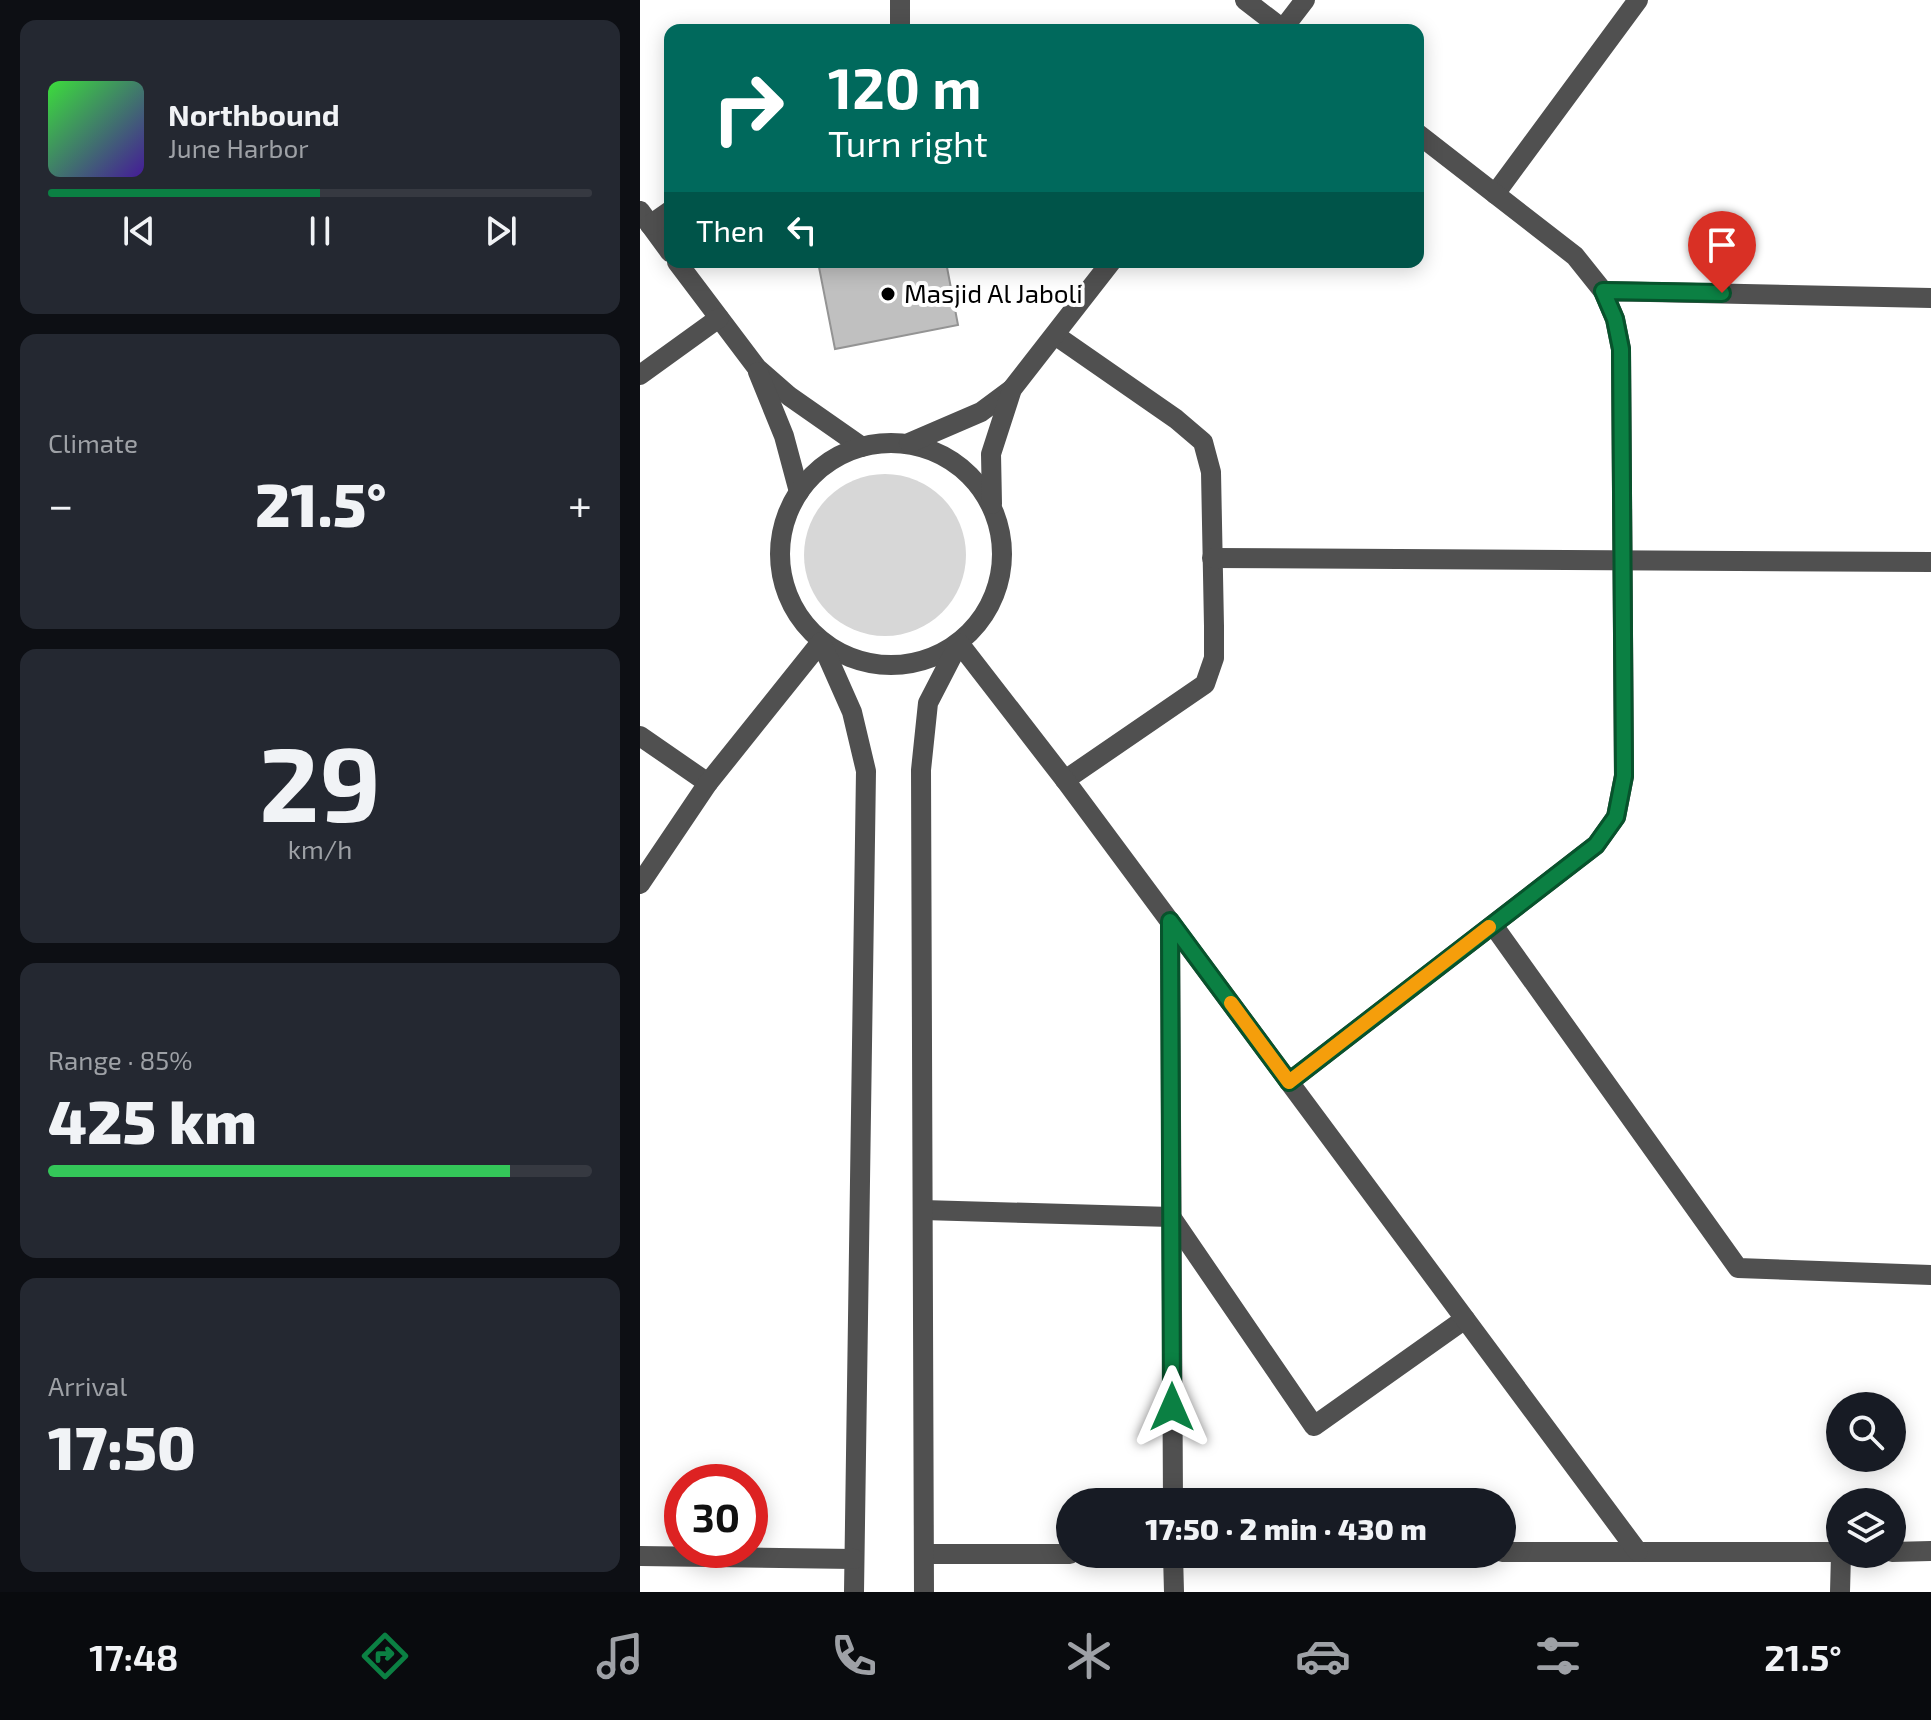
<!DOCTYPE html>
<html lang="en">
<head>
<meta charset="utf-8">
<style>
	body { margin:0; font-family:"Exo 2",sans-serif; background:#242831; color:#f1f3f6; height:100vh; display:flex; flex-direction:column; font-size:30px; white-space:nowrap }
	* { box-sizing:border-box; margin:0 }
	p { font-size:26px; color:#9ea1a6 }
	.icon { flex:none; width:44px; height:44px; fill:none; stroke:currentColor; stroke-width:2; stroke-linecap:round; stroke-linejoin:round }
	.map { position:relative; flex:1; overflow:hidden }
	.panel { display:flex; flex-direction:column; gap:20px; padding:20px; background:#0d0f14; width:640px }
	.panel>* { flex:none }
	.hud { position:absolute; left:24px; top:24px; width:760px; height:244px; border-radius:16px; box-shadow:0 4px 20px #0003; background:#00695c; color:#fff; overflow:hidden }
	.buttons { position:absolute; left:1186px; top:1392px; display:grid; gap:16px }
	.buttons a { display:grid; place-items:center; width:80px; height:80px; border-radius:50%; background:#171b24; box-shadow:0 4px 20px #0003; font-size:40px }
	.speed { position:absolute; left:24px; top:1464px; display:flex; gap:16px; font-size:40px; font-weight:700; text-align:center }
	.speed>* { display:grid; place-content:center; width:104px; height:104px; border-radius:50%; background:#171b24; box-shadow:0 4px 20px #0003; line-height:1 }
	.speed .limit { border:12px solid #d22; background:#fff; color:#111 }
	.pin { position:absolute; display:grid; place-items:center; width:68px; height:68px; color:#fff; margin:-82px -34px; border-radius:50% 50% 50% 0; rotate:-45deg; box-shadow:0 0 8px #0007 }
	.pin .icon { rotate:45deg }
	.me { position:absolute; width:88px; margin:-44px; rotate:0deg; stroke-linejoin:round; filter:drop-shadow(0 0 6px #0008) }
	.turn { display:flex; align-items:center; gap:28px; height:168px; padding:0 32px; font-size:36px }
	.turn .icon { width:104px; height:104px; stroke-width:2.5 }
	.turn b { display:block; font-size:56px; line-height:68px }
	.then { display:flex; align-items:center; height:76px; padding:0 32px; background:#0003; gap:16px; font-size:30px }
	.big { font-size:60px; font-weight:800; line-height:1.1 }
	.panel .card { flex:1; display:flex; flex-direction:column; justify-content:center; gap:12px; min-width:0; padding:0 28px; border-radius:16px; background:#242831 }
	.panel .dial { align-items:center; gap:0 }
	.dial b { font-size:104px; line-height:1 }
	.song { display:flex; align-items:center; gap:24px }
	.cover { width:96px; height:96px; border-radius:12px; background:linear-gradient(135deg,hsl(120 70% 55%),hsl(260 70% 35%)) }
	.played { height:8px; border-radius:4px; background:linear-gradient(90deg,#0b8043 50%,#363941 50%) }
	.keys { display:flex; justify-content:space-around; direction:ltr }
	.heat { display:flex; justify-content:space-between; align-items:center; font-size:44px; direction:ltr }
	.charge { height:12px; border-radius:6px; background:linear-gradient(90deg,#34c759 85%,#363941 0) }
	.trip { position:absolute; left:416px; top:1488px; width:460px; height:80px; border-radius:40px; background:#171b24; box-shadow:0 4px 20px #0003; font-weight:800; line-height:80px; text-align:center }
	.dock { display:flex; height:128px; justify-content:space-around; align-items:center; background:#090b0e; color:#9ea1a6 }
	.dock .icon { width:56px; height:56px }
	.dock .current { color:#0b8043 }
	.dock b { font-size:36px; color:#f1f3f6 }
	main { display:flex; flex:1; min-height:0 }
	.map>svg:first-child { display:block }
	.green { fill:#d7d7d7 }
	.building { fill:#c0c0c0; stroke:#949494; stroke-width:2 }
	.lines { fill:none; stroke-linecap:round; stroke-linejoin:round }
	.minor { stroke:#505050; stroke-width:20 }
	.route-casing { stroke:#07532c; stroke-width:20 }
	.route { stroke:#0b8043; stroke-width:14 }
	.slow { stroke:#f59e0b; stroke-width:14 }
	.poi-dot { fill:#000; stroke:#fff; stroke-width:3 }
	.labels { text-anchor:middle; stroke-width:8; stroke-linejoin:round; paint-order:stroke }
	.poi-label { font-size:26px; fill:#000; stroke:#fff; text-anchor:start }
</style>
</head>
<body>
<main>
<section class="panel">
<div class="card">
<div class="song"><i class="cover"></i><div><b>Northbound</b><p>June Harbor</p></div></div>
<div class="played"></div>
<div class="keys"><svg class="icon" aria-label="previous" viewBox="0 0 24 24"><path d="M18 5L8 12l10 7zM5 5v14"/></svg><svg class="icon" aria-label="pause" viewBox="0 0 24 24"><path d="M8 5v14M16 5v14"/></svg><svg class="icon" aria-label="next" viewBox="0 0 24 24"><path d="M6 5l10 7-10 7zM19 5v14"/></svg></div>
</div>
<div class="card"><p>Climate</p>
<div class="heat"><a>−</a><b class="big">21.5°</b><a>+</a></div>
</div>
<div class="card dial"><b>29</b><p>km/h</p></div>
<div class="card"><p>Range · 85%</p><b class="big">425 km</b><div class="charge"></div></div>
<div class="card"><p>Arrival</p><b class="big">17:50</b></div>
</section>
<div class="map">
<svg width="1291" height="1592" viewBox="0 0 1291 1592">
	<rect width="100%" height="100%" fill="#fff"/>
	<!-- green -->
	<circle class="green" cx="245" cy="555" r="81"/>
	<!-- building -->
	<path class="building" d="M178,262H306L318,325L195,349Z"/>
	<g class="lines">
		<!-- minor -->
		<g class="minor">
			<path d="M260,0V30"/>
			<path d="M605,0L644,30"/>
			<path d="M642,30L665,0"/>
			<path d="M855,194L998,0"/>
			<path d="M0,211L30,252"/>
			<path d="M10,225L30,211"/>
			<path d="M37,262L117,368L149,396L222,447"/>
			<path d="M963,291L1291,298"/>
			<path d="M415,335L536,419L563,442L571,472L574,626V658L565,684L425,780"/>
			<path d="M118,372L144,436L159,492"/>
			<path d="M0,375L79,318"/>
			<circle cx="251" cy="554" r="111"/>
			<path d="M269,443L341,412L372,389"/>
			<path d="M352,504L351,454L372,389L471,262"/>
			<path d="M572,558L1291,562"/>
			<path d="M0,736L68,783"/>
			<path d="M0,884L68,783L181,642L212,712L226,771L214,1592"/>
			<path d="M530,921L533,1502"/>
			<path d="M853,925L1098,1268L1291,1275"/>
			<path d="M649,1082L956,845L976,817L984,776L981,349L975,319L963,291L935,256L778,134"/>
			<path d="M283,1210L531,1217L674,1426L825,1319"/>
			<path d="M862,1552H1200"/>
			<path d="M1252,1552L1291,1551"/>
			<path d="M284,1554H430"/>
			<path d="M533,1554L534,1592"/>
			<path d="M0,1556L214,1559"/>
			<path d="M284,1592L281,770L288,703L319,643L425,780L998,1552"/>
			<path d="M1200,1592L1201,1554"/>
		</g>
	</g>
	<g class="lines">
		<!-- route casing -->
		<g class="route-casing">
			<path id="route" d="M532,1407L530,921L649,1082L956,845L976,817L984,776L981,349L975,319L963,291L1082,293"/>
		</g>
		<!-- route -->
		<use href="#route" class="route"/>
		<!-- slow -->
		<path class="slow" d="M591,1003L649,1082L849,927"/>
	</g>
	<!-- markers -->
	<circle class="poi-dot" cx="248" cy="294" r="8"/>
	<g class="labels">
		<!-- poi labels -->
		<g class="poi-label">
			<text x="264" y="303">Masjid Al Jaboli</text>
		</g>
	</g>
</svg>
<div class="buttons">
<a><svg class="icon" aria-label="search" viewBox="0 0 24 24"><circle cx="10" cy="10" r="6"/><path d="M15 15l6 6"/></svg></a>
<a><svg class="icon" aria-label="layers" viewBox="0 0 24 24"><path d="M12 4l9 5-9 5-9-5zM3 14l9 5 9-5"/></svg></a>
</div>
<div class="speed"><div class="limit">30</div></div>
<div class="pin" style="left:1082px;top:293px;background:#d93025"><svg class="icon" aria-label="arrive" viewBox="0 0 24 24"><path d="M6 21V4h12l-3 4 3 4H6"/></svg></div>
<svg class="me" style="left:532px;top:1407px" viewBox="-20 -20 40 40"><path d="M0-17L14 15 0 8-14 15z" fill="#0b8043" stroke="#fff" stroke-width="4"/></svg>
<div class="trip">17:50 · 2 min · 430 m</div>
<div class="hud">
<div class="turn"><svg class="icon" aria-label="right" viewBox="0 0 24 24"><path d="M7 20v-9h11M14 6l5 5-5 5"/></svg><div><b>120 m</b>Turn right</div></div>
<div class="then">Then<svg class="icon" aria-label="left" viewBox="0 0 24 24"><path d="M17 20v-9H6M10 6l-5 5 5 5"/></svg></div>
</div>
</div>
</main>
<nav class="dock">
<b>17:48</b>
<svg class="icon current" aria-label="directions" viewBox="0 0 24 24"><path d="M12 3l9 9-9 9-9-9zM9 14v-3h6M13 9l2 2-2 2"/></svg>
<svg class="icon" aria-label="music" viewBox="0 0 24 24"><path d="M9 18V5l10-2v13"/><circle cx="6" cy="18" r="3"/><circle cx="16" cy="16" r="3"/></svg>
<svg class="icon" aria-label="phone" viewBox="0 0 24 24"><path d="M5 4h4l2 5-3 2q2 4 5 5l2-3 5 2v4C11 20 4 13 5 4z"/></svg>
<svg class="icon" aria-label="climate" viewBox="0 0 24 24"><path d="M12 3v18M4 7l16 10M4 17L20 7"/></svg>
<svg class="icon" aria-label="car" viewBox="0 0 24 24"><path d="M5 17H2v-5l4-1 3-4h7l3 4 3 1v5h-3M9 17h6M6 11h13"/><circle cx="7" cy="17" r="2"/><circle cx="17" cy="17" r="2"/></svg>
<svg class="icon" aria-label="filters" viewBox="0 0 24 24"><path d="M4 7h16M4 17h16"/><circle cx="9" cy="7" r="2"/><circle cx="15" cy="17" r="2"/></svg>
<b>21.5°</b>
</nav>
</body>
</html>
